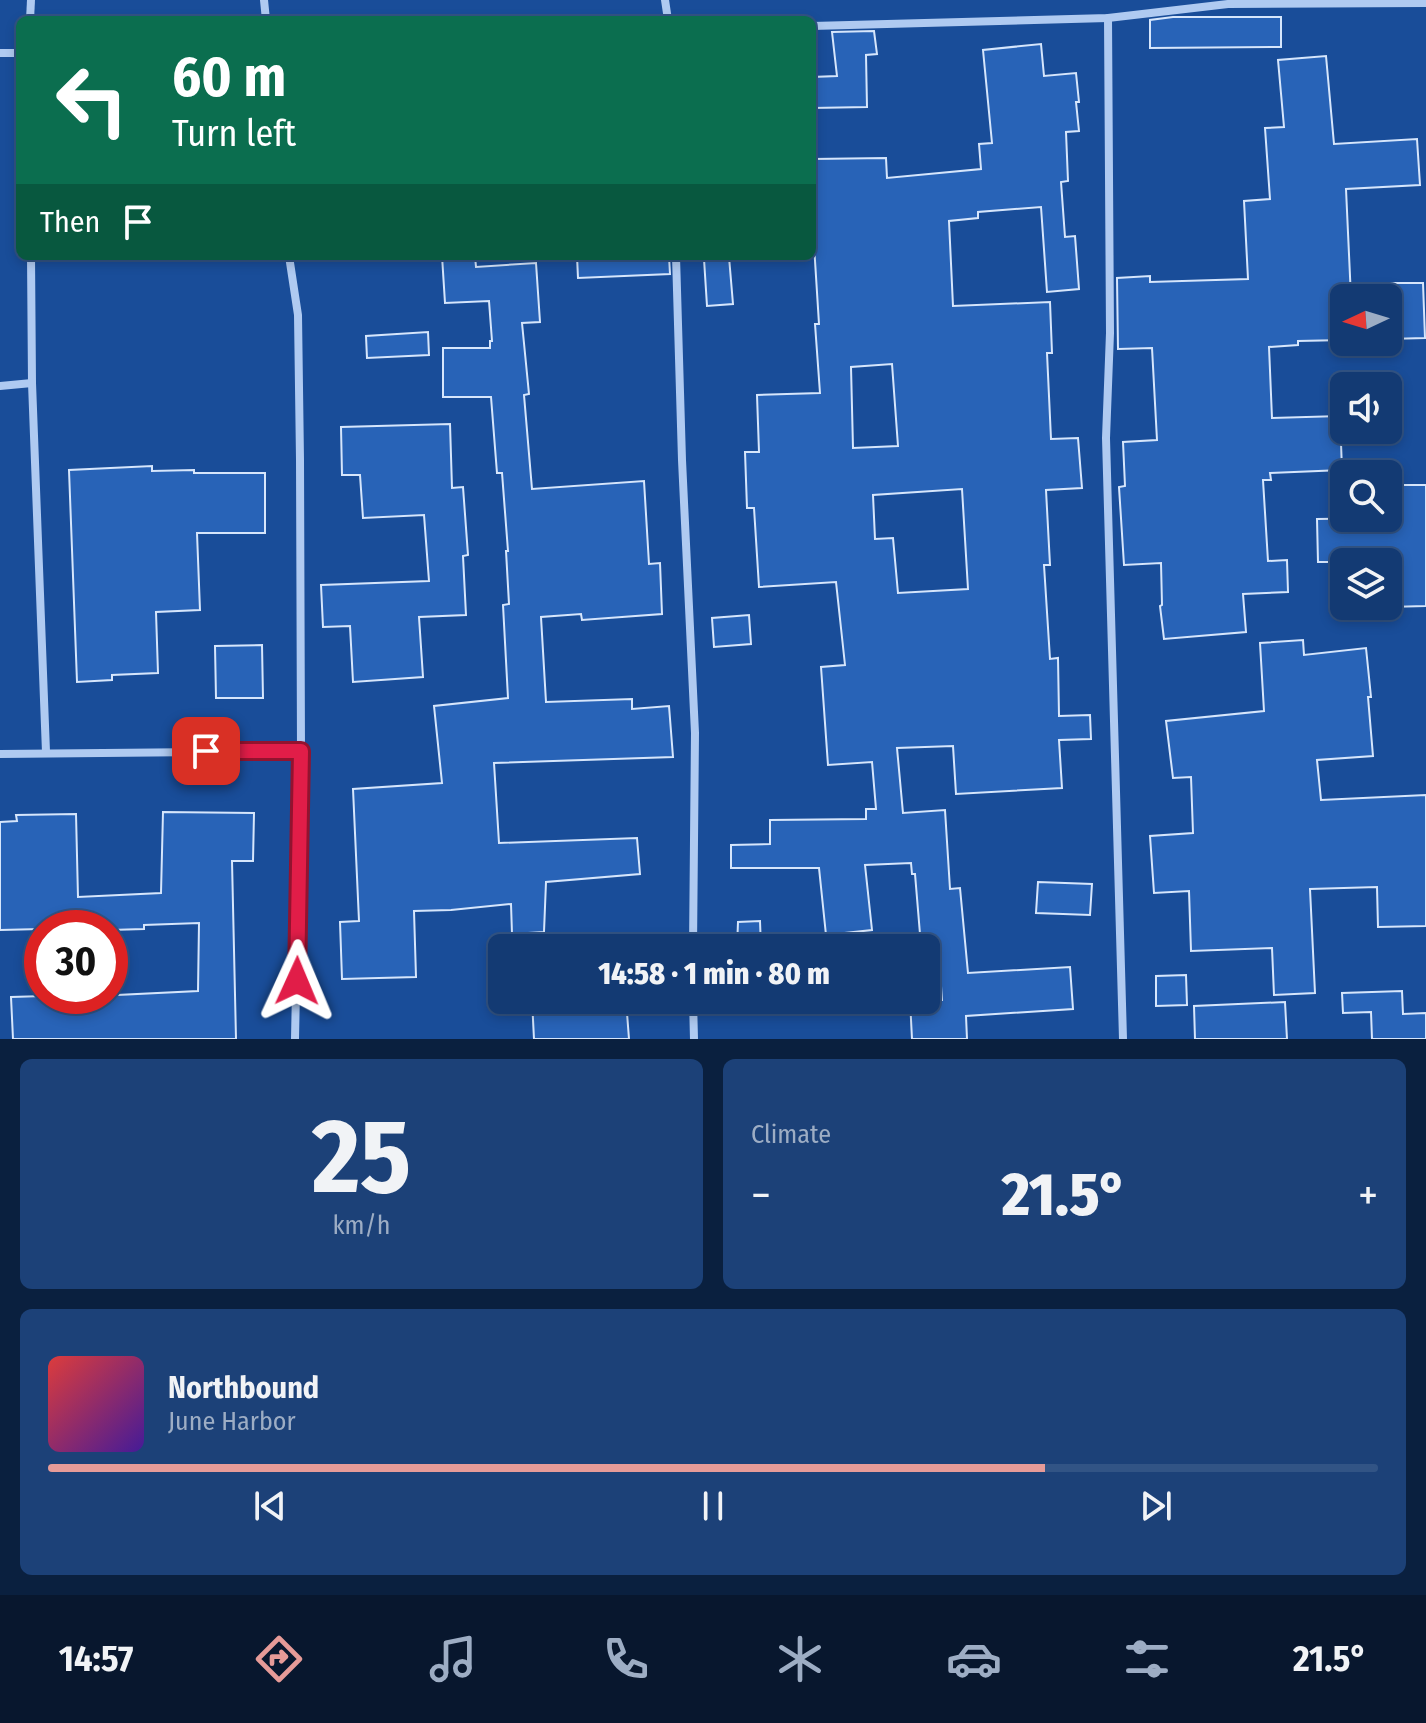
<!DOCTYPE html>
<html lang="en">
<head>
<meta charset="utf-8">
<style>
	body { margin:0; font-family:"Fira Sans Condensed",sans-serif; background:#1c4178; color:#f1f3f6; height:100vh; display:flex; flex-direction:column; font-size:30px; white-space:nowrap }
	* { box-sizing:border-box; margin:0 }
	p { font-size:26px; color:#9dadc4 }
	.icon { flex:none; width:44px; height:44px; fill:none; stroke:currentColor; stroke-width:2; stroke-linecap:round; stroke-linejoin:round }
	.map { position:relative; height:1039px; overflow:hidden }
	.panel { display:flex; flex-direction:column; gap:20px; padding:20px; background:#0a203f; flex:1 }
	.panel>* { flex:none }
	.banner { position:absolute; left:16px; top:16px; width:800px; height:244px; border-radius:12px; box-shadow:0 4px 12px #0003,0 0 0 2px #325485; background:#0b6e4f; color:#fff; overflow:hidden }
	.needle { width:52px; rotate:266deg }
	.controls { position:absolute; left:1330px; top:284px; display:grid; gap:16px }
	.controls a { display:grid; place-items:center; width:72px; height:72px; border-radius:12px; background:#133a73; box-shadow:0 4px 12px #0003,0 0 0 2px #325485; font-size:40px }
	.speed { position:absolute; left:24px; top:910px; display:flex; gap:16px; font-size:40px; font-weight:700; text-align:center }
	.speed>* { display:grid; place-content:center; width:104px; height:104px; border-radius:50%; background:#133a73; box-shadow:0 4px 12px #0003,0 0 0 2px #325485; line-height:1 }
	.speed .limit { border:12px solid #d22; background:#fff; color:#111 }
	.pin { position:absolute; display:grid; place-items:center; width:68px; height:68px; color:#fff; margin:-34px; border-radius:16px; box-shadow:0 4px 12px #0006 }
	.me { position:absolute; width:88px; margin:-44px; rotate:1deg; stroke-linejoin:round; filter:drop-shadow(0 0 6px #0008) }
	.turn { display:flex; align-items:center; gap:28px; height:168px; padding:0 24px; font-size:36px }
	.turn .icon { width:104px; height:104px; stroke-width:2.5 }
	.turn b { display:block; font-size:56px; line-height:68px }
	.then { display:flex; align-items:center; height:76px; padding:0 24px; background:#0003; gap:16px; font-size:30px }
	.big { font-size:60px; font-weight:800; line-height:1.1 }
	.panel .widget { flex:1; display:flex; flex-direction:column; justify-content:center; gap:12px; min-width:0; padding:0 28px; border-radius:12px; background:#1c4178 }
	.panel .dial { align-items:center; gap:0 }
	.dial b { font-size:104px; line-height:1 }
	.song { display:flex; align-items:center; gap:24px }
	.cover { width:96px; height:96px; border-radius:12px; background:linear-gradient(135deg,hsl(0 70% 55%),hsl(260 70% 35%)) }
	.played { height:8px; border-radius:4px; background:linear-gradient(90deg,#e69b98 75%,#325485 75%) }
	.keys { display:flex; justify-content:space-around; direction:ltr }
	.heat { display:flex; justify-content:space-between; align-items:center; font-size:44px; direction:ltr }
	.panel .tiles { flex:1; display:grid; gap:20px; grid-template-columns:1fr 1fr }
	.widget:last-child { grid-column:span 2 }
	.trip { position:absolute; left:488px; top:934px; width:452px; height:80px; border-radius:12px; background:#133a73; box-shadow:0 4px 12px #0003,0 0 0 2px #325485; font-weight:800; line-height:80px; text-align:center }
	.tabs { display:flex; height:128px; justify-content:space-around; align-items:center; background:#08172e; color:#9dadc4 }
	.tabs .icon { width:56px; height:56px }
	.tabs .on { color:#e69b98 }
	.tabs b { font-size:36px; color:#f1f3f6 }
	.map>svg:first-child { display:block }
	.building { fill:#2863b7; stroke:#d6e6fc; stroke-width:2; fill-rule:evenodd }
	.lines { fill:none; stroke-linecap:round; stroke-linejoin:round }
	.minor { stroke:#afcaf1; stroke-width:8 }
	.route-casing { stroke:#92132f; stroke-width:20 }
	.route { stroke:#e11d48; stroke-width:14 }
</style>
</head>
<body>
<div class="map">
<svg width="1426" height="1039" viewBox="0 0 1426 1039">
	<rect width="100%" height="100%" fill="#194d99"/>
	<!-- building -->
	<g class="building">
		<path d="M1173,17H1281V47L1150,48V20Z"/>
		<path d="M874,31L877,54L866,55L867,107L812,108V77L837,76L832,32Z"/>
		<path d="M1041,44L1044,76L1076,73L1079,102H1076L1079,131L1066,132L1068,181L1061,182L1065,237L1075,236L1079,289L1047,292L1041,207L978,212V218L949,221L953,306L1050,302L1052,353H1047L1051,439L1078,438L1082,488L1046,490L1050,565H1044L1050,659L1058,658L1059,716L1090,715L1091,739L1059,740L1062,788L956,794L953,746L897,748L903,813L945,810L950,889L960,888L968,973L1070,967L1073,1009L966,1016L967,1039H912L910,1000H942L938,944L921,946L915,874H912L911,863L865,865L872,930L826,935L819,868H731V845L770,844V820L866,819V809H876L872,762L828,765L821,667L845,665L836,582L759,587L754,508H747L745,452H759L757,395L820,393L815,324H819L813,229H812V159L886,158L887,178L981,169L979,144L992,143L983,50ZM892,364L898,446L853,448L851,367ZM962,489L968,589L898,593L893,538L875,539L873,495Z"/>
		<path d="M1326,56L1334,144L1417,139L1420,185L1346,189L1351,298H1344V340L1298,341V345L1269,347L1272,418L1340,416L1342,470L1270,473L1271,480H1263L1268,561L1287,560L1288,592L1243,594L1246,632L1164,639L1160,606L1162,605L1161,563L1124,565L1119,487L1125,486L1123,442L1157,440L1152,348L1118,349L1117,278L1150,276V282L1248,279L1244,201L1270,199L1265,128L1284,127L1278,60Z"/>
		<path d="M442,256H475L476,267L536,263L540,322L522,323L529,394L524,395L532,489L644,481L649,564L660,563L662,614L582,620L581,614L541,617L546,702L632,699V709L669,706L673,757L494,763L499,843L637,838L640,874L546,882L544,932L512,934L511,904L451,910L414,911L416,977L342,979L340,922L359,921L353,789L442,783L434,706L508,698L503,605L509,604L506,551H508L502,473H497L491,397H443V348H490V341H492L489,301L445,303Z"/>
		<path d="M577,256H669L670,274L578,278Z"/>
		<path d="M729,257L733,304L707,306L704,259Z"/>
		<path d="M1388,283H1423L1425,338L1388,339Z"/>
		<path d="M428,332L429,355L367,358L366,336Z"/>
		<path d="M450,424L452,488L463,487L468,555L463,556L466,615L419,617L423,677L353,682L350,626L323,627L321,585L429,581L424,515L363,518L360,475H342L341,427Z"/>
		<path d="M152,466V471L194,470V473H265V533H197L200,610L156,612L158,673L112,675V680L77,682L69,470Z"/>
		<path d="M1388,485H1426V606L1388,607V562H1318L1317,519L1388,518Z"/>
		<path d="M749,615L751,644L714,647L712,618Z"/>
		<path d="M1303,640L1304,655L1366,648L1371,697H1368L1373,756L1317,760L1321,800L1426,795V926L1378,927L1377,887L1310,889L1315,993L1274,995L1272,948L1191,951L1189,891L1154,893L1150,836L1193,833L1191,777L1173,778L1166,721L1264,711L1260,643Z"/>
		<path d="M262,645L263,698H216L215,646Z"/>
		<path d="M163,812L254,813L253,861H232L236,1039H13L11,997L44,996L45,1004L97,1002V996L198,991L199,923L144,925V929L110,930V928H82L0,930V822L17,821L16,815L76,814L78,897L161,893Z"/>
		<path d="M1038,882L1092,884L1090,915L1036,913Z"/>
		<path d="M760,921L761,948H737L738,922Z"/>
		<path d="M1186,975L1187,1005L1156,1006V976Z"/>
		<path d="M1402,991L1403,1014L1426,1013V1039H1372L1371,1012L1343,1013L1342,993Z"/>
		<path d="M532,1000H626L629,1039H534Z"/>
		<path d="M1285,1002L1287,1039H1195L1194,1006Z"/>
	</g>
	<g class="lines">
		<!-- minor -->
		<g class="minor">
			<path d="M264,0L266,20"/>
			<path d="M665,0L668,20"/>
			<path d="M1108,18L1110,333L1106,438L1123,1039"/>
			<path d="M30,20L31,0"/>
			<path d="M812,26L1108,18L1228,4L1426,3"/>
			<path d="M0,53H20"/>
			<path d="M31,256L32,383L46,752"/>
			<path d="M289,256L298,315L300,460L301,751L295,1039"/>
			<path d="M676,256L682,460L695,733L693,948"/>
			<path d="M0,386L32,383"/>
			<path d="M0,754L301,751"/>
			<path d="M693,1000L694,1039"/>
		</g>
	</g>
	<g class="lines">
		<!-- route casing -->
		<g class="route-casing">
			<path id="route" d="M206,751H301L297,981"/>
		</g>
		<!-- route -->
		<use href="#route" class="route"/>
	</g>
</svg>
<div class="controls">
<a><svg class="needle" viewBox="-14 -14 28 28"><path d="M0-13l5 13h-10z" fill="#e53935"/><path d="M0 13l5-13h-10z" fill="#9dadc4"/></svg></a>
<a><svg class="icon" aria-label="sound" viewBox="0 0 24 24"><path d="M4 9h4l5-4v14l-5-4H4zM17 9q2 3 0 6"/></svg></a>
<a><svg class="icon" aria-label="search" viewBox="0 0 24 24"><circle cx="10" cy="10" r="6"/><path d="M15 15l6 6"/></svg></a>
<a><svg class="icon" aria-label="layers" viewBox="0 0 24 24"><path d="M12 4l9 5-9 5-9-5zM3 14l9 5 9-5"/></svg></a>
</div>
<div class="speed"><div class="limit">30</div></div>
<div class="pin" style="left:206px;top:751px;background:#d93025"><svg class="icon" aria-label="arrive" viewBox="0 0 24 24"><path d="M6 21V4h12l-3 4 3 4H6"/></svg></div>
<svg class="me" style="left:297px;top:981px" viewBox="-20 -20 40 40"><path d="M0-17L14 15 0 8-14 15z" fill="#e11d48" stroke="#fff" stroke-width="4"/></svg>
<div class="trip">14:58 · 1 min · 80 m</div>
<div class="banner">
<div class="turn"><svg class="icon" aria-label="left" viewBox="0 0 24 24"><path d="M17 20v-9H6M10 6l-5 5 5 5"/></svg><div><b>60 m</b>Turn left</div></div>
<div class="then">Then<svg class="icon" aria-label="arrive" viewBox="0 0 24 24"><path d="M6 21V4h12l-3 4 3 4H6"/></svg></div>
</div>
</div>
<section class="panel">
<div class="tiles">
<div class="widget dial"><b>25</b><p>km/h</p></div>
<div class="widget"><p>Climate</p>
<div class="heat"><a>−</a><b class="big">21.5°</b><a>+</a></div>
</div>
<div class="widget">
<div class="song"><i class="cover"></i><div><b>Northbound</b><p>June Harbor</p></div></div>
<div class="played"></div>
<div class="keys"><svg class="icon" aria-label="previous" viewBox="0 0 24 24"><path d="M18 5L8 12l10 7zM5 5v14"/></svg><svg class="icon" aria-label="pause" viewBox="0 0 24 24"><path d="M8 5v14M16 5v14"/></svg><svg class="icon" aria-label="next" viewBox="0 0 24 24"><path d="M6 5l10 7-10 7zM19 5v14"/></svg></div>
</div>
</div>
</section>
<nav class="tabs">
<b>14:57</b>
<svg class="icon on" aria-label="directions" viewBox="0 0 24 24"><path d="M12 3l9 9-9 9-9-9zM9 14v-3h6M13 9l2 2-2 2"/></svg>
<svg class="icon" aria-label="music" viewBox="0 0 24 24"><path d="M9 18V5l10-2v13"/><circle cx="6" cy="18" r="3"/><circle cx="16" cy="16" r="3"/></svg>
<svg class="icon" aria-label="phone" viewBox="0 0 24 24"><path d="M5 4h4l2 5-3 2q2 4 5 5l2-3 5 2v4C11 20 4 13 5 4z"/></svg>
<svg class="icon" aria-label="climate" viewBox="0 0 24 24"><path d="M12 3v18M4 7l16 10M4 17L20 7"/></svg>
<svg class="icon" aria-label="car" viewBox="0 0 24 24"><path d="M5 17H2v-5l4-1 3-4h7l3 4 3 1v5h-3M9 17h6M6 11h13"/><circle cx="7" cy="17" r="2"/><circle cx="17" cy="17" r="2"/></svg>
<svg class="icon" aria-label="filters" viewBox="0 0 24 24"><path d="M4 7h16M4 17h16"/><circle cx="9" cy="7" r="2"/><circle cx="15" cy="17" r="2"/></svg>
<b>21.5°</b>
</nav>
</body>
</html>
